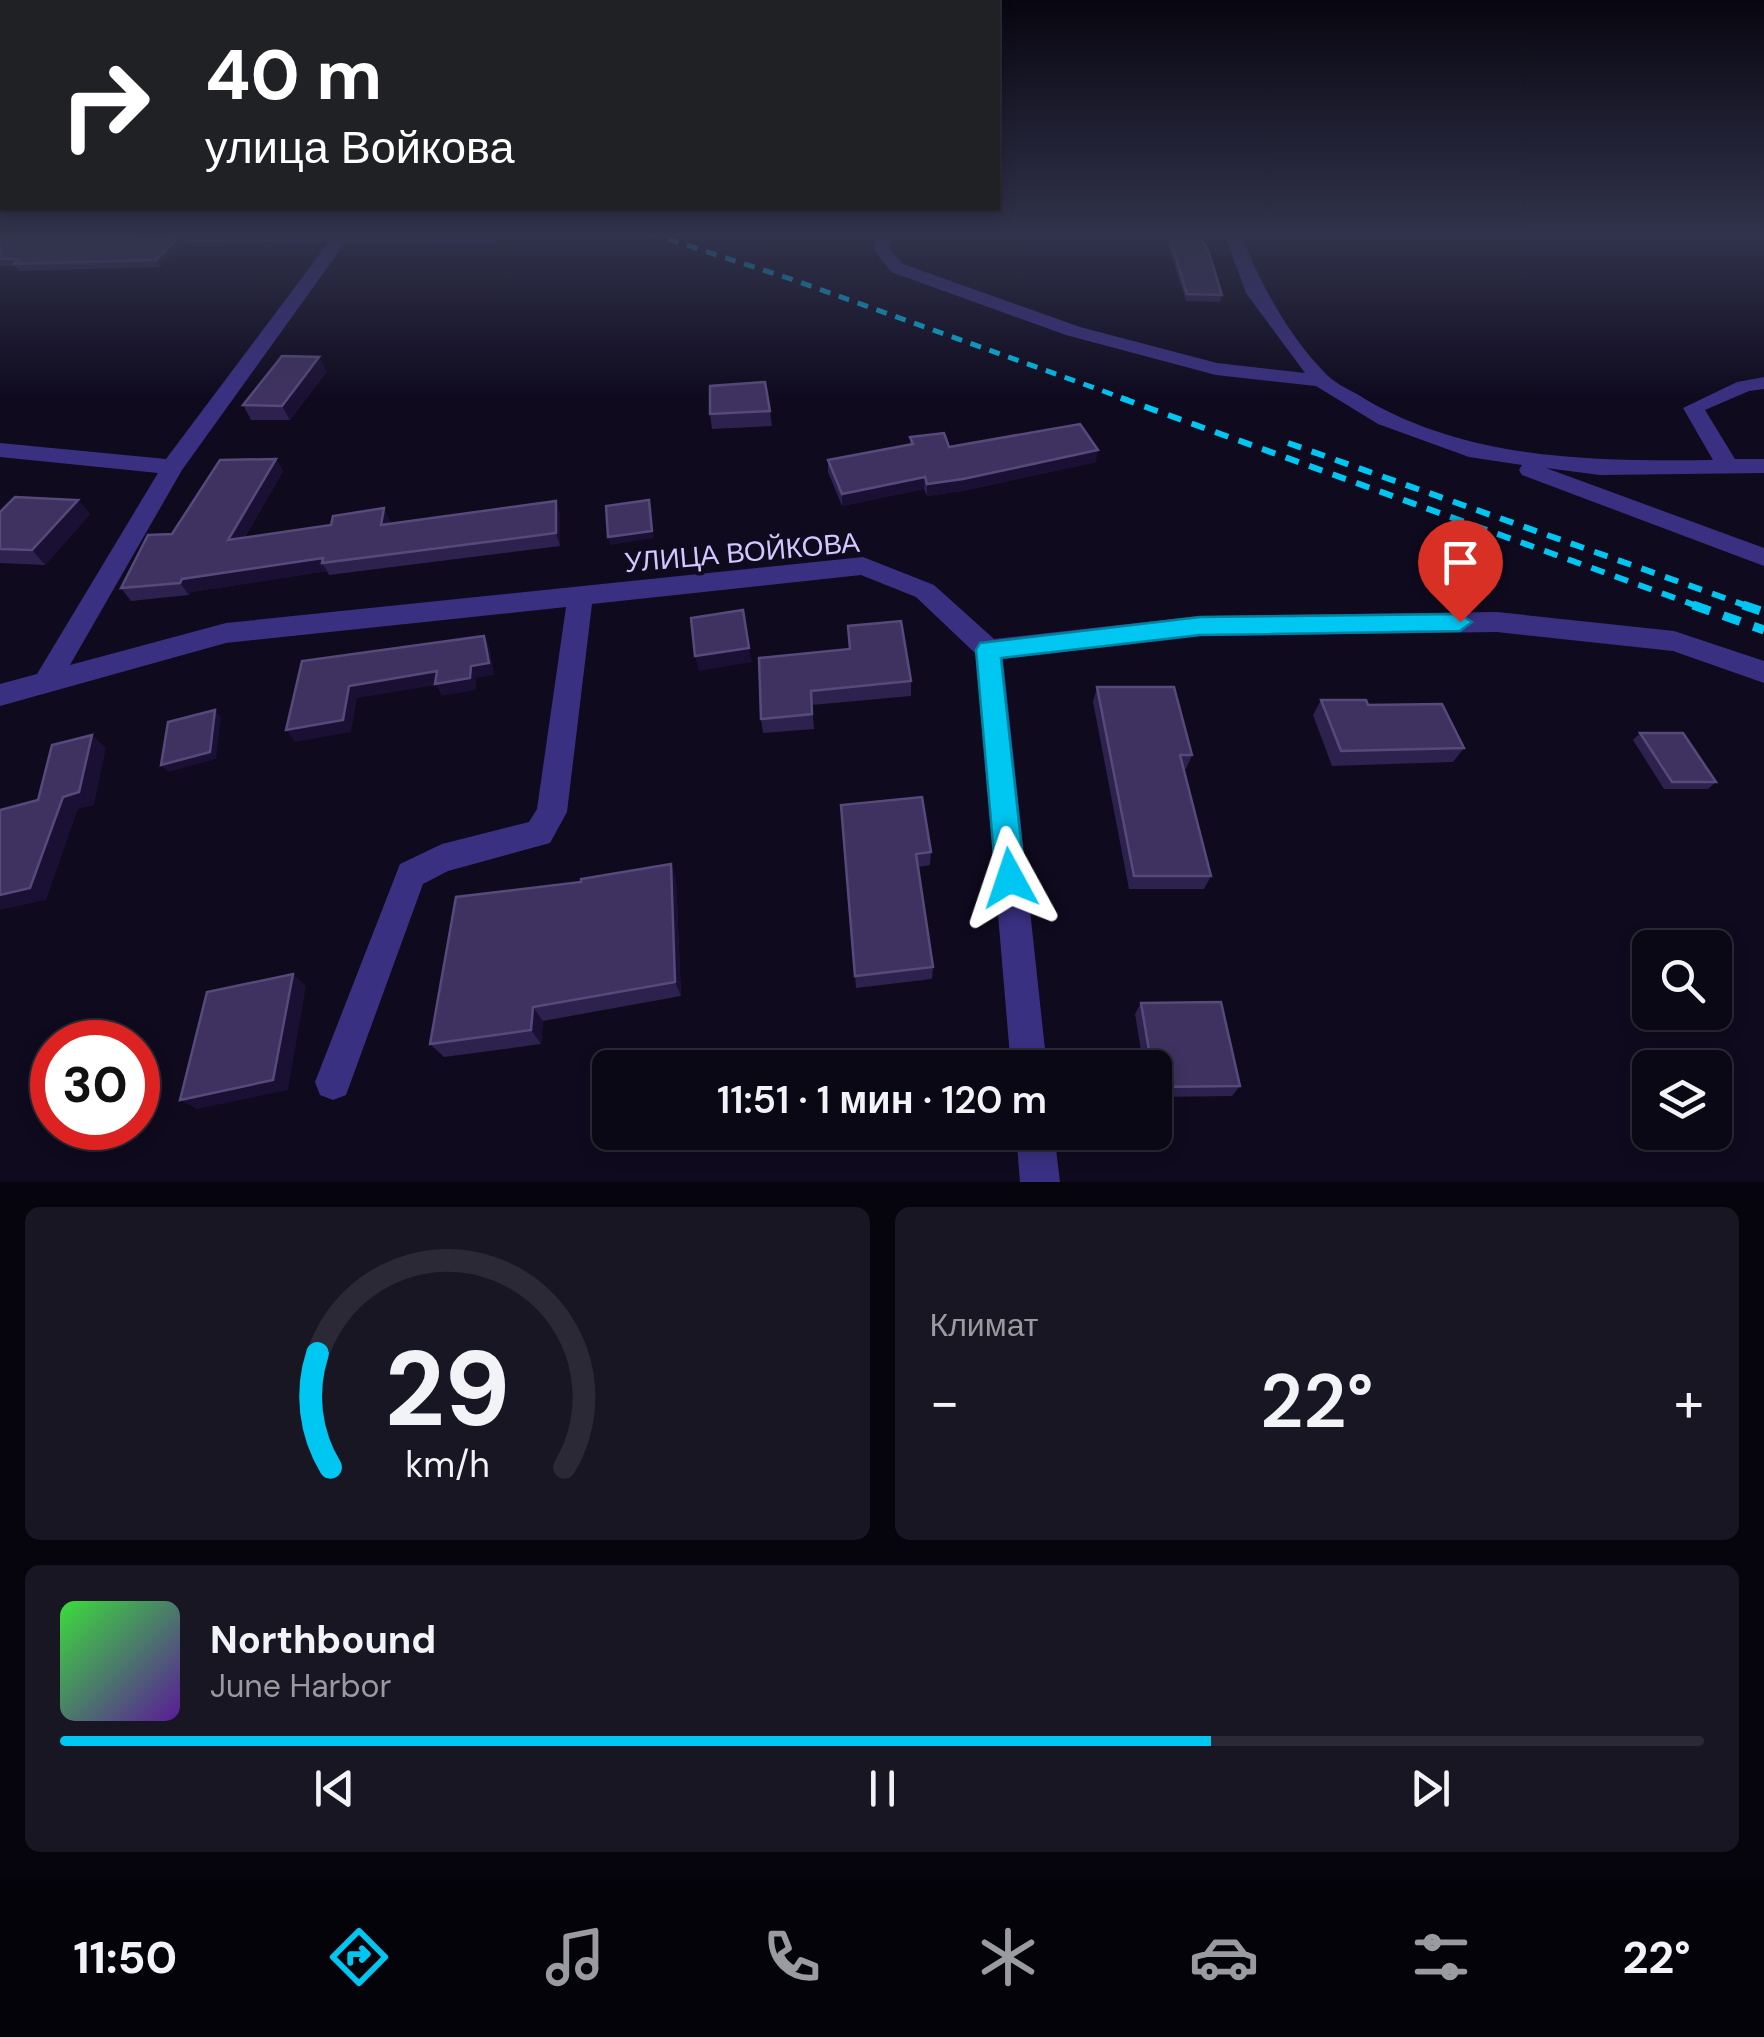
<!DOCTYPE html>
<html lang="ru">
<head>
<meta charset="utf-8">
<style>
	body { margin:0; font-family:"DM Sans",sans-serif; background:#191623; color:#f1f3f6; height:100vh; display:flex; flex-direction:column; font-size:38px; white-space:nowrap }
	* { box-sizing:border-box; margin:0 }
	p { font-size:32px; color:#9a9aa1 }
	.icon { flex:none; width:55px; height:55px; fill:none; stroke:currentColor; stroke-width:2; stroke-linecap:round; stroke-linejoin:round }
	.map { position:relative; height:1182px; overflow:hidden }
	.side { display:flex; flex-direction:column; gap:25px; padding:25px; background:#06040c; flex:1 }
	.side>* { flex:none }
	.guide { position:absolute; left:0px; top:0px; width:1000px; height:210px; box-shadow:0 5px 15px #0003,0 0 0 2px #2b2935; background:#202124; color:#fff; overflow:hidden }
	.fabs { position:absolute; left:1632px; top:930px; display:grid; gap:20px }
	.fabs a { display:grid; place-items:center; width:100px; height:100px; border-radius:15px; background:#0b0816; box-shadow:0 5px 15px #0003,0 0 0 2px #2b2935; font-size:50px }
	.speed { position:absolute; left:30px; top:1020px; display:flex; gap:20px; font-size:50px; font-weight:700; text-align:center }
	.speed>* { display:grid; place-content:center; width:130px; height:130px; border-radius:50%; background:#0b0816; box-shadow:0 5px 15px #0003,0 0 0 2px #2b2935; line-height:1 }
	.speed .limit { border:15px solid #d22; background:#fff; color:#111 }
	.pin { position:absolute; display:grid; place-items:center; width:85px; height:85px; color:#fff; margin:-102px -42px; border-radius:50% 50% 50% 0; rotate:-45deg; box-shadow:0 0 10px #0007 }
	.pin .icon { rotate:45deg }
	.me { position:absolute; width:110px; margin:-55px; rotate:355deg; stroke-linejoin:round; filter:drop-shadow(0 0 8px #0008) }
	.turn { display:flex; align-items:center; gap:35px; height:210px; padding:0 40px; font-size:45px }
	.turn .icon { width:130px; height:130px; stroke-width:2.5 }
	.turn b { display:block; font-size:70px; line-height:85px }
	.big { font-size:75px; font-weight:600; line-height:1.1 }
	.side .card { flex:1; display:flex; flex-direction:column; justify-content:center; gap:15px; min-width:0; padding:0 35px; border-radius:15px; background:#191623 }
	.side .dial { align-items:center; gap:0 }
	.dial svg { height:260px; overflow:visible; fill:none; stroke:#2b2935; stroke-width:7; stroke-linecap:round; text-anchor:middle }
	.dial text { fill:#f1f3f6; stroke:none }
	.song { display:flex; align-items:center; gap:30px }
	.cover { width:120px; height:120px; border-radius:15px; background:linear-gradient(135deg,hsl(120 70% 55%),hsl(270 70% 35%)) }
	.played { height:10px; border-radius:5px; background:linear-gradient(90deg,#00c6f2 70%,#2b2935 70%) }
	.keys { display:flex; justify-content:space-around; direction:ltr }
	.heat { display:flex; justify-content:space-between; align-items:center; font-size:55px; direction:ltr }
	.side .tiles { flex:1; display:grid; gap:25px; grid-template-columns:1fr 1fr }
	.card:last-child { grid-column:span 2 }
	.trip { position:absolute; left:592px; top:1050px; width:580px; height:100px; border-radius:15px; background:#0b0816; box-shadow:0 5px 15px #0003,0 0 0 2px #2b2935; font-weight:600; line-height:100px; text-align:center }
	.tabs { display:flex; height:160px; justify-content:space-around; align-items:center; background:#040309; color:#9a9aa1 }
	.tabs .icon { width:70px; height:70px }
	.tabs .current { color:#00c6f2 }
	.tabs b { font-size:45px; color:#f1f3f6 }
	.map>svg:first-child { display:block }
	.lines { fill:none; stroke-linecap:round; stroke-linejoin:round }
	.minor { fill:#3a3082; fill-rule:evenodd }
	.rail-far2 { stroke:#00c6f2; stroke-width:5; stroke-dasharray:11 9; stroke-linecap:butt }
	.rail-far1 { stroke:#00c6f2; stroke-width:6; stroke-dasharray:14 11; stroke-linecap:butt }
	.rail { stroke:#00c6f2; stroke-width:9; stroke-dasharray:18 14; stroke-linecap:butt }
	.wall { fill:#2d214e }
	.shaded-wall { fill:#1a1033 }
	.building { fill:#3f3261; stroke:#564a7a; stroke-width:2.5 }
	.route { fill:#00c6f2; stroke:#00819d; stroke-width:2.5 }
	.labels { text-anchor:middle; stroke-width:8; stroke-linejoin:round; paint-order:stroke }
	.street-label { font-size:28px; fill:#d2c7ff; stroke:#0f0a1e }
</style>
</head>
<body>
<div class="map">
<svg width="1764" height="1182" viewBox="0 0 1764 1182">
	<rect width="100%" height="100%" fill="#0f0a1e"/>
	<g class="lines">
		<!-- minor -->
		<g class="minor">
			<path d="M0,233L491,234L499,239L491,244L345,243L182,470L70,665L226,623L863,557L934,585L994,639L1200,616L1497,612L1674,631L1764,661V683L1673,651L1497,632L1200,636L1003,659L1047,1068H1011L976,654L916,597L861,575L592,604L567,812L550,843L448,871L423,884L346,1095L333,1100L320,1095L315,1082L400,864L442,844L529,822L537,809L566,607L226,643L0,706V684L37,674L158,473L0,457V443L166,459L328,243L0,240Z"/>
			<path d="M876,233H892L890,249L903,264L1080,327L1217,363L1305,373L1246,293L1224,233H1240C1261,284 1287,335 1327,375C1337,385 1353,391 1365,399C1471,461 1594,461 1713,460L1683,408L1737,382L1764,377V389L1749,391L1705,410L1735,459H1764V473L1600,475L1546,468L1764,548V566L1522,475L1519,470L1522,465L1469,457L1378,424L1316,386L1216,375L1066,335L891,272L874,250Z"/>
			<path d="M1016,1132H1054L1060,1182H1020Z"/>
		</g>
		<!-- rail-far2 -->
		<path class="rail-far2" d="M649,233L794,280L1128,400"/>
		<!-- rail-far1 -->
		<g class="rail-far1">
			<path d="M1121,398L1700,607"/>
			<path d="M1288,443L1750,607"/>
		</g>
		<!-- rail -->
		<g class="rail">
			<path d="M1693,605L1764,630"/>
			<path d="M1743,605L1764,612"/>
		</g>
	</g>
	<!-- wall -->
	<g class="wall">
		<path d="M1164,233H1197L1222,295L1220,302L1186,301Z"/>
		<path d="M0,237L182,245L160,267L19,271L15,266H0Z"/>
		<path d="M327,371L290,420H251L243,405Z"/>
		<path d="M770,411L772,426L712,429L710,414Z"/>
		<path d="M910,437L949,447L1096,462L962,491L927,496L924,489L842,506L828,472V460L910,445Z"/>
		<path d="M276,459L283,471L245,537L390,521V524L560,514V546L329,575L327,571L191,592L189,595L131,601L121,588L172,534Z"/>
		<path d="M78,500L90,514L45,565L0,563V512Z"/>
		<path d="M848,626L911,681V696L812,705L814,729L763,733L761,719L849,649Z"/>
		<path d="M1097,687L1192,755L1186,769H1184L1211,876L1204,889H1129L1093,702Z"/>
		<path d="M1321,700L1368,705L1464,748L1453,762L1332,766L1313,715Z"/>
		<path d="M1640,733L1716,782L1708,789H1664L1633,740Z"/>
		<path d="M841,805L931,852L930,865L918,867L933,967L932,979L856,988Z"/>
		<path d="M671,864L676,880L681,996L543,1021L541,1044L444,1057L430,1044L581,882Z"/>
		<path d="M1141,1003L1240,1086L1232,1096L1155,1097V1068H1144L1135,1014Z"/>
		<path d="M867,1132H918L868,1139Z"/>
	</g>
	<!-- shaded-wall -->
	<g class="shaded-wall">
		<path d="M178,238L182,245L160,267L156,260Z"/>
		<path d="M319,357L327,371L290,420L282,406Z"/>
		<path d="M1098,450L1096,462L962,491L927,496V484Z"/>
		<path d="M276,459L283,471L236,552L228,540Z"/>
		<path d="M925,477L924,489L842,506V494Z"/>
		<path d="M78,500L90,514L45,565L32,550Z"/>
		<path d="M649,500L654,538L610,545L608,537Z"/>
		<path d="M556,501L560,514V546L556,533Z"/>
		<path d="M384,508L390,521L387,537L381,525Z"/>
		<path d="M323,558L322,563L327,571L191,592L189,595L180,583L182,579Z"/>
		<path d="M484,636L490,648L494,675L476,678V690L442,696L436,685L357,698L351,732L295,742L286,730L349,686Z"/>
		<path d="M749,648L752,662L699,671L695,656Z"/>
		<path d="M215,710L221,717L216,759L168,772L161,765Z"/>
		<path d="M92,735L106,748L94,805L78,809L46,900L0,910V895Z"/>
		<path d="M671,864L676,880L681,996L675,982Z"/>
		<path d="M293,974L306,986L288,1090L197,1109L180,1100Z"/>
		<path d="M533,1007L543,1021L541,1044L531,1030Z"/>
	</g>
	<!-- building -->
	<g class="building">
		<path d="M1168,233H1197L1208,250L1222,295L1187,294Z"/>
		<path d="M0,237L178,238L156,260L14,264L19,259H0Z"/>
		<path d="M282,356L319,357L282,406L243,405Z"/>
		<path d="M765,382L770,411L710,414V386Z"/>
		<path d="M1080,424L1098,450L963,479L927,484L925,477L842,494L828,460L913,444L910,437L944,433L949,447Z"/>
		<path d="M276,459L228,540L331,525L333,516L384,508L381,525L556,501V533L322,563L323,558L182,579L180,583L121,588L148,535L172,534L220,460Z"/>
		<path d="M15,497L78,500L32,550L0,549V512Z"/>
		<path d="M649,500L652,531L608,537L606,506Z"/>
		<path d="M743,610L749,648L695,656L691,618Z"/>
		<path d="M901,621L911,681L811,691L812,714L761,719L759,658L850,649L848,626Z"/>
		<path d="M484,636L489,663L471,666L470,678L435,684L437,671L349,686L343,720L286,730L302,661Z"/>
		<path d="M1097,687H1174L1192,755H1180L1211,876H1134Z"/>
		<path d="M1321,700H1366L1368,705L1442,704L1464,748L1341,751Z"/>
		<path d="M215,710L210,752L161,765L168,722Z"/>
		<path d="M1640,733H1683L1716,782H1672Z"/>
		<path d="M92,735L79,792L63,797L30,888L0,895V810L38,800L52,745Z"/>
		<path d="M922,797L931,852L916,854L933,967L855,976L841,805Z"/>
		<path d="M671,864L675,982L533,1007L531,1030L430,1044L456,897L581,882V879Z"/>
		<path d="M293,974L273,1080L180,1100L207,992Z"/>
		<path d="M1221,1002L1240,1086L1156,1087L1155,1068H1152L1141,1003Z"/>
	</g>
	<!-- sky -->
	<linearGradient id="sky" x2="0" y2="1"><stop stop-color="#080610"/><stop offset="0.59" stop-color="#31334c"/><stop offset="1" stop-color="#31334c" stop-opacity="0"/></linearGradient>
	<rect width="1764" height="398" fill="url(#sky)"/>
	<!-- route -->
	<path class="route" d="M1460,614L1472,622L1460,631L1200,635L1001,658L1025,878L1021,887L1010,891L1000,887L996,878L976,650L980,643L1200,617Z"/>
	<g class="labels">
		<!-- street labels -->
		<g class="street-label">
			<text transform="translate(742 552) rotate(-5)" y="10">УЛИЦА ВОЙКОВА</text>
		</g>
	</g>
</svg>
<div class="fabs">
<a><svg class="icon" aria-label="search" viewBox="0 0 24 24"><circle cx="10" cy="10" r="6"/><path d="M15 15l6 6"/></svg></a>
<a><svg class="icon" aria-label="layers" viewBox="0 0 24 24"><path d="M12 4l9 5-9 5-9-5zM3 14l9 5 9-5"/></svg></a>
</div>
<div class="speed"><div class="limit">30</div></div>
<div class="pin" style="left:1460px;top:622px;background:#d93025"><svg class="icon" aria-label="arrive" viewBox="0 0 24 24"><path d="M6 21V4h12l-3 4 3 4H6"/></svg></div>
<svg class="me" style="left:1010px;top:878px" viewBox="-20 -20 40 40"><path d="M0-17L14 15 0 8-14 15z" fill="#00c6f2" stroke="#fff" stroke-width="4"/></svg>
<div class="trip">11:51 · 1 мин · 120 m</div>
<div class="guide">
<div class="turn"><svg class="icon" aria-label="right" viewBox="0 0 24 24"><path d="M7 20v-9h11M14 6l5 5-5 5"/></svg><div><b>40 m</b>улица Войкова</div></div>
</div>
</div>
<section class="side">
<div class="tiles">
<div class="card dial"><svg viewBox="0 0 100 80">
<path d="M14 69A42 42 0 1 1 86 69"/>
<path d="M14 69A42 42 0 0 1 10 34" stroke="#00c6f2"/>
<text x="50" y="56" font-size="32" font-weight="700">29</text>
<text x="50" y="72" font-size="11">km/h</text>
</svg></div>
<div class="card"><p>Климат</p>
<div class="heat"><a>−</a><b class="big">22°</b><a>+</a></div>
</div>
<div class="card">
<div class="song"><i class="cover"></i><div><b>Northbound</b><p>June Harbor</p></div></div>
<div class="played"></div>
<div class="keys"><svg class="icon" aria-label="previous" viewBox="0 0 24 24"><path d="M18 5L8 12l10 7zM5 5v14"/></svg><svg class="icon" aria-label="pause" viewBox="0 0 24 24"><path d="M8 5v14M16 5v14"/></svg><svg class="icon" aria-label="next" viewBox="0 0 24 24"><path d="M6 5l10 7-10 7zM19 5v14"/></svg></div>
</div>
</div>
</section>
<nav class="tabs">
<b>11:50</b>
<svg class="icon current" aria-label="directions" viewBox="0 0 24 24"><path d="M12 3l9 9-9 9-9-9zM9 14v-3h6M13 9l2 2-2 2"/></svg>
<svg class="icon" aria-label="music" viewBox="0 0 24 24"><path d="M9 18V5l10-2v13"/><circle cx="6" cy="18" r="3"/><circle cx="16" cy="16" r="3"/></svg>
<svg class="icon" aria-label="phone" viewBox="0 0 24 24"><path d="M5 4h4l2 5-3 2q2 4 5 5l2-3 5 2v4C11 20 4 13 5 4z"/></svg>
<svg class="icon" aria-label="climate" viewBox="0 0 24 24"><path d="M12 3v18M4 7l16 10M4 17L20 7"/></svg>
<svg class="icon" aria-label="car" viewBox="0 0 24 24"><path d="M5 17H2v-5l4-1 3-4h7l3 4 3 1v5h-3M9 17h6M6 11h13"/><circle cx="7" cy="17" r="2"/><circle cx="17" cy="17" r="2"/></svg>
<svg class="icon" aria-label="filters" viewBox="0 0 24 24"><path d="M4 7h16M4 17h16"/><circle cx="9" cy="7" r="2"/><circle cx="15" cy="17" r="2"/></svg>
<b>22°</b>
</nav>
</body>
</html>
